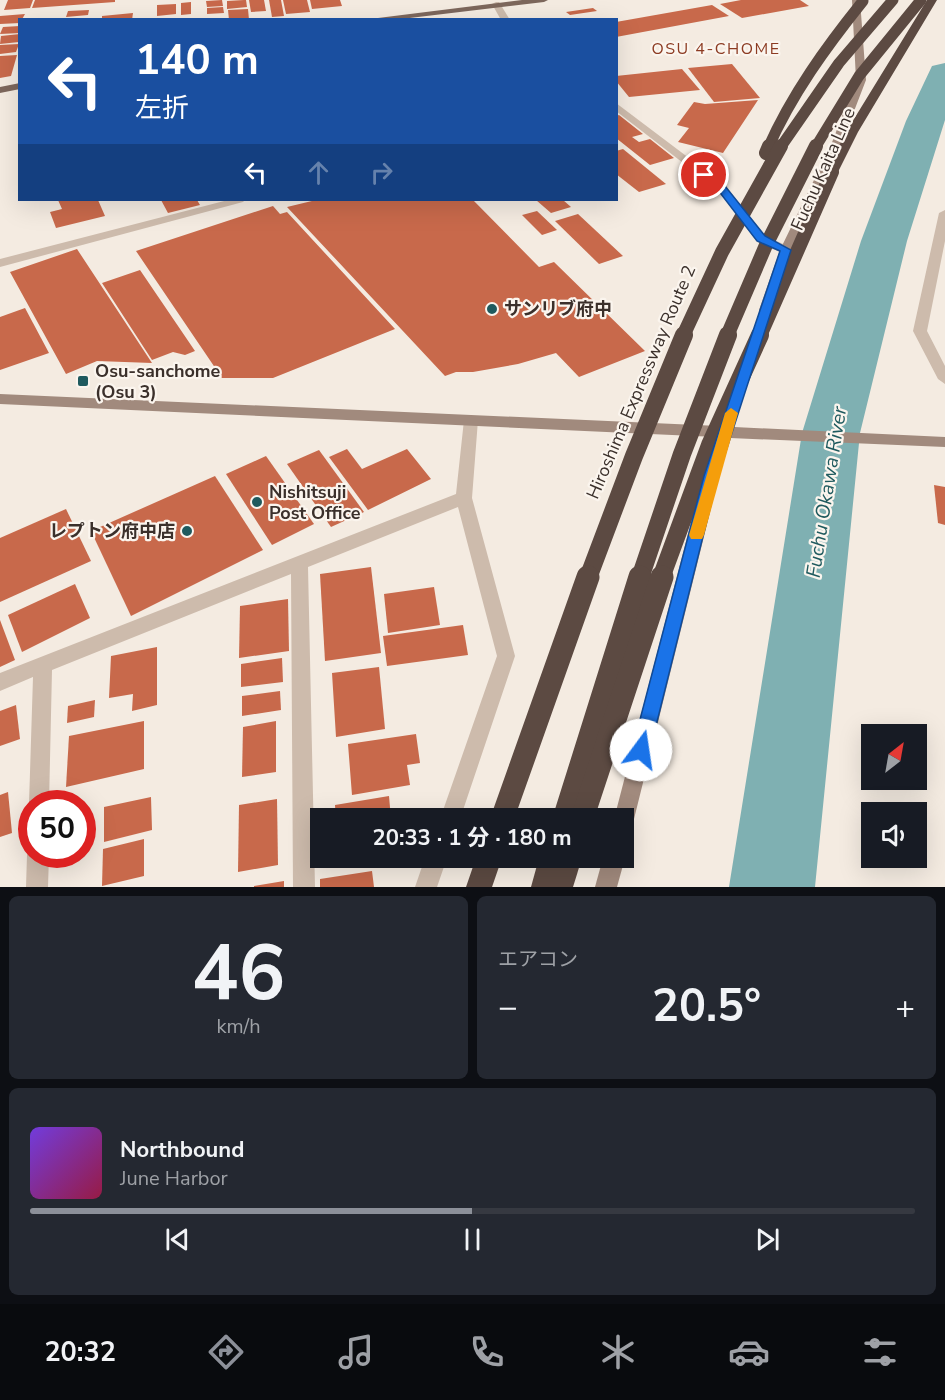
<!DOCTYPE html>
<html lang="ja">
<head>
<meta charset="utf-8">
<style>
	body { margin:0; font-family:"Nunito Sans","Noto Sans JP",sans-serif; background:#242831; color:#f1f3f6; height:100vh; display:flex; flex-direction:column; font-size:22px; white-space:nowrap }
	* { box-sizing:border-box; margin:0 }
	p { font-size:20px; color:#9ea1a6 }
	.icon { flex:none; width:33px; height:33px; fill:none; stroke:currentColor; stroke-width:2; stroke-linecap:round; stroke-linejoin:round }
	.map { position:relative; height:887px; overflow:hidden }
	.side { display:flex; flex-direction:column; gap:9px; padding:9px; background:#0d0f14; flex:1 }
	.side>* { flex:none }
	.hud { position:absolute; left:18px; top:18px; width:600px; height:183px; border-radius:0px; box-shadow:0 6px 24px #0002; background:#1a4fa0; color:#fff; overflow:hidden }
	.needle { width:39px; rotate:31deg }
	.controls { position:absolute; left:861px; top:724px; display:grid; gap:12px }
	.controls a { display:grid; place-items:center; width:66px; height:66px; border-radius:0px; background:#171b24; box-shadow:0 6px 24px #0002; font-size:30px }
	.speed { position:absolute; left:18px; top:790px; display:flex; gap:12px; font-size:30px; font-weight:700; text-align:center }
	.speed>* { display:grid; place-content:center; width:78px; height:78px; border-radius:50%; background:#171b24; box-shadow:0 6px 24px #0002; line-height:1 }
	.speed .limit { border:9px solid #d22; background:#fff; color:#111 }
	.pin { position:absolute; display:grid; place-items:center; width:51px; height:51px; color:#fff; margin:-26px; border:3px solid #fff; border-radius:50%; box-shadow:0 2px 6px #0007 }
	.me { position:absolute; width:66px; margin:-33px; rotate:14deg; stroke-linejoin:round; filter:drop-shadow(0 0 4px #0008) }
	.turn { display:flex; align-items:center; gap:21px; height:126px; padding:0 18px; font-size:27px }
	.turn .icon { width:78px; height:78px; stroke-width:2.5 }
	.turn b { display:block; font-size:42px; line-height:51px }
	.lanes { display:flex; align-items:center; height:57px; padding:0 18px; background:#0003; justify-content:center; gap:30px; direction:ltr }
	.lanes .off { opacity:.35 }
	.big { font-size:45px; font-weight:700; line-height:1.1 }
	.side .widget { flex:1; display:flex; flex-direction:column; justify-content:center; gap:9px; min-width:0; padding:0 21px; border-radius:9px; background:#242831 }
	.side .dial { align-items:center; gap:0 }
	.dial b { font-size:78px; line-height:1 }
	.song { display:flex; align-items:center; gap:18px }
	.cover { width:72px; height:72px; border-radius:9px; background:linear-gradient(135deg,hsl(260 70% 55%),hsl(340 70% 35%)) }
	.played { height:6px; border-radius:3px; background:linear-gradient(90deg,#8c9099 50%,#363941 50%) }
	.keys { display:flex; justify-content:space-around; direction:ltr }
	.heat { display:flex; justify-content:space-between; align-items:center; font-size:33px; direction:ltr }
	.side .tiles { flex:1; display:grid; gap:9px; grid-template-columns:1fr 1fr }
	.widget:last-child { grid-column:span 2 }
	.trip { position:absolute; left:310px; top:808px; width:324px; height:60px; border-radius:0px; background:#171b24; box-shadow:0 6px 24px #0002; font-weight:700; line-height:60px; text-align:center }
	.tabs { display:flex; height:96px; justify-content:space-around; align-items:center; background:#090b0e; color:#9ea1a6 }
	.tabs .icon { width:42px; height:42px }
	.tabs .active { color:#8c9099 }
	.tabs b { font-size:27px; color:#f1f3f6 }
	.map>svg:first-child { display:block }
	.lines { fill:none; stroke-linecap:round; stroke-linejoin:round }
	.river { fill:#7fb0b2; fill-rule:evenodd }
	.building { fill:#c8694b }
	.street { fill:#cdbbac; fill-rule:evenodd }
	.secondary { fill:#a18a7d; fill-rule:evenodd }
	.primary { fill:#7d675c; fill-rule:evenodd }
	.highway { fill:#5c4a42; fill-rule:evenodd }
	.highway-bridge-far3 { stroke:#5c4a42; stroke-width:11 }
	.highway-bridge-far2 { stroke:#5c4a42; stroke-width:14 }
	.highway-bridge-far1 { stroke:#5c4a42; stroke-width:18 }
	.highway-bridge { stroke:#5c4a42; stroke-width:23 }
	.route { fill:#1a73e8; stroke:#114b97; stroke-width:1.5 }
	.slow { fill:#f59e0b }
	.poi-dot { fill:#1f5a5e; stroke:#fbf5ee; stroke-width:2 }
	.labels { text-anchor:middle; stroke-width:4.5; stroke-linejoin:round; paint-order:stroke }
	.far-neighbourhood-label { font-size:16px; letter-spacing:1.5px; fill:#8c3b22; stroke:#fbf5ee }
	.street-label { font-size:18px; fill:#3b302b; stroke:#fbf5ee }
	.poi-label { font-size:18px; font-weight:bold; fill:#3b302b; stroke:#fbf5ee; text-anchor:start }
	.water-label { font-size:20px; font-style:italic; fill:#1f5a5e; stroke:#fbf5ee }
</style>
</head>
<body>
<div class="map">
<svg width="945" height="887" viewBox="0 0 945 887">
	<rect width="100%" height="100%" fill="#f4ebe1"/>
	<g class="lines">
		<!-- river -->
		<path class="river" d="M945,63V120L907,241L860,433L815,887H729L802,433L861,241L906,121L932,66Z"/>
	</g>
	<!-- building -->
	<g class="building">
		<path d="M8,0H33L30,8L4,10Z"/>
		<path d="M35,0H115V2L32,8Z"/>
		<path d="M222,0L223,6L207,7L206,1Z"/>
		<path d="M244,0H246L247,7L227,9V1Z"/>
		<path d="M249,0H264L266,11L251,12Z"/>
		<path d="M269,0H281L284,16L272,17Z"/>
		<path d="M283,0H307L310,12L286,14Z"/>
		<path d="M310,0H340L342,6L312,9Z"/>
		<path d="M741,0H800L809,6L742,18L720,4Z"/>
		<path d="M191,2V14L181,15V3Z"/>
		<path d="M176,4V14L157,16V5Z"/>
		<path d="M712,5L729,16L616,37V22Z"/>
		<path d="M223,7L224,13L207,14V8Z"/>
		<path d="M593,8L597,11L570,15L566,12Z"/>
		<path d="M248,9L249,20H229L228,10Z"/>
		<path d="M89,10L88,15L66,17L68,11Z"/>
		<path d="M133,13L132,20H102V16Z"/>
		<path d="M25,14L20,23L0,24V16Z"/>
		<path d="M20,26V33L0,34L3,27Z"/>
		<path d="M20,34L19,42L0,44L1,36Z"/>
		<path d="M19,44L16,52L0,54V45Z"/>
		<path d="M17,55L11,76L0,78V56Z"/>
		<path d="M732,64L760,98L714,102L688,68Z"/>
		<path d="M682,69L700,90L629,97L616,81V76Z"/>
		<path d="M758,100L723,153L678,142L689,128L677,125L694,102L705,104Z"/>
		<path d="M619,115L643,134L632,137L639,142L650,139L674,158L650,165L616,138V116Z"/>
		<path d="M623,149L666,184L639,192L616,174V151Z"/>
		<path d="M58,200H98L105,216L56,228L50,212L62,209Z"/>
		<path d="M161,200H197L200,205L168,213Z"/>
		<path d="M316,200H473L539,267L554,262L645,351L579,377L556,353L518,364L473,372H456L445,376L287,207Z"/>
		<path d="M536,200H563L571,207L551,213Z"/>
		<path d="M273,206L280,214L287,212L395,329L273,378H222L136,251Z"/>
		<path d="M537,211L557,230L542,235L522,215Z"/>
		<path d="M578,214L623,256L599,264L555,221Z"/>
		<path d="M77,249L152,363L97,361L66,374L10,272Z"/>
		<path d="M140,270L195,351L185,355L173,352L152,360L102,283Z"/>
		<path d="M25,308L49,353L0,370V317Z"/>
		<path d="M347,449L362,469L407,449L431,479L368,510L329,457Z"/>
		<path d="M319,450L364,512L331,527L287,464Z"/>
		<path d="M266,456L314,524L272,545L226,474Z"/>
		<path d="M215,476L263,550L131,616L91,531Z"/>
		<path d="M934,485L945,487V525L938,523Z"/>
		<path d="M66,509L91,561L0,602V538Z"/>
		<path d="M371,567L381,653L325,661L320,574Z"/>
		<path d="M75,584L90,618L22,652L8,615Z"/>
		<path d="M434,587L440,625L388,633L384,594Z"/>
		<path d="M288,599L289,651L239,658L240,606Z"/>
		<path d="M0,620L15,660L0,667Z"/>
		<path d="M463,625L468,655L387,666L383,636Z"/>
		<path d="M157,647V705L132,711L133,694L109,698L111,656Z"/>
		<path d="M282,658L283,682L241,687V664Z"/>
		<path d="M379,667L385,729L336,737L332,673Z"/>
		<path d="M280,691L281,710L242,716V696Z"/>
		<path d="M95,700L94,717L67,723L68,706Z"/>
		<path d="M16,705L20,739L0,746V711Z"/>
		<path d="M144,721V769L66,787L69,736Z"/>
		<path d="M276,721V772L242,777L243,727Z"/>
		<path d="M416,734L420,763L407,765L410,785L352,795L348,744Z"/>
		<path d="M8,792L12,833L0,837V795Z"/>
		<path d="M389,796L391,819H336L335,805Z"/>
		<path d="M151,797L152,830L104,842V807Z"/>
		<path d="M277,799L278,865L238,872L239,805Z"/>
		<path d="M144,839V876L102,886L103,849Z"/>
		<path d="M372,871L374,887H320V879Z"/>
		<path d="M284,881V887H254V886Z"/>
	</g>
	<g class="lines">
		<!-- street -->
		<g class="street">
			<path d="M496,2H499L510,20H501L492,4Z"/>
			<path d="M616,103L726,186L765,236L790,247V253H782L757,242L718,190L616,111Z"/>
			<path d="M228,200H245L243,202L0,267V259Z"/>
			<path d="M945,210V241L927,331L945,366V384L938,379L913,331L939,213Z"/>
			<path d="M471,415L478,420L472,498L515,656L460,819H440L497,656L458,507L308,567L315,887H293L291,574L52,670L49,804H32V811L29,804L33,677L0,691V673L456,494L464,420Z"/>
			<path d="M30,847L32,855H49L48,887H26L27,855Z"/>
			<path d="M425,858H447L437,887H415Z"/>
		</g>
		<!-- secondary -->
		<g class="secondary">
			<path d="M852,0H860L866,80L841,145L792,250L771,310L770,313H760L759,310L780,250L831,145L856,80Z"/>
			<path d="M0,394L719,426L723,417L728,416L735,421L734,427L945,437V447L730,438L719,476L634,819L631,826L624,829V819H614L703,476L716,437L0,404Z"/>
			<path d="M624,856L625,858L617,887H595L603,858Z"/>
		</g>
		<!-- primary -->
		<g class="primary">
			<path d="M522,0H548L544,2L393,20H362Z"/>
			<path d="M20,83V89L0,93V87Z"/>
		</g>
		<!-- highway -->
		<g class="highway">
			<path d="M927,0H937L858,132L838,172L837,175H827L826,172L846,132Z"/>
			<path d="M476,858H502L492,887H466Z"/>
			<path d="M539,858H582L573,887H531Z"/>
		</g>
		<!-- highway-bridge-far3 -->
		<g class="highway-bridge-far3">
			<path d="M768,148C792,94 826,47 863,1"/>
			<path d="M780,148L839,63L893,0"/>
			<path d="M815,148L859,76L921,0"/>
		</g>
		<!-- highway-bridge-far2 -->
		<g class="highway-bridge-far2">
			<path d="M766,153L769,146"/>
			<path d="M683,336L722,252L781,146"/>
			<path d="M727,336L766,245L816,146"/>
			<path d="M760,336L832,172"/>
		</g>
		<!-- highway-bridge-far1 -->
		<g class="highway-bridge-far1">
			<path d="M588,578L634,456L684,335"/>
			<path d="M640,578L682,454L728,335"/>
			<path d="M661,578L710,445L760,335"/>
		</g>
		<!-- highway-bridge -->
		<g class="highway-bridge">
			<path d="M502,819L588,577"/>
			<path d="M564,819L640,577"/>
			<path d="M582,819L662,577"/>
		</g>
	</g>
	<!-- route -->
	<path class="route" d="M704,172L725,186L765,236L791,250L718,476L650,750L648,757L641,759L635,757L632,750L704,476L780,251L757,241L718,190L701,177V173Z"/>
	<!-- slow -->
	<path class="slow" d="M731,408L738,413L704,535L702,539H691L689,535L725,413Z"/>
	<!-- markers -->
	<g class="poi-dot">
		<circle cx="492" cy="309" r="6"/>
		<rect x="77" y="375" width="12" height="12" rx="3"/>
		<circle cx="257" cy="502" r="6"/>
		<circle cx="187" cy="531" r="6"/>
	</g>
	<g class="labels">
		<!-- far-neighbourhood labels -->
		<g class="far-neighbourhood-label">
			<text x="716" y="54">OSU 4-CHOME</text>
		</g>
		<!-- street labels -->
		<g class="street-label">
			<text transform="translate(823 169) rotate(-66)" y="6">Fuchu Kaita Line</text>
			<text transform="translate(641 382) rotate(-67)" y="6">Hiroshima Expressway Route 2</text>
		</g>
		<!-- poi labels -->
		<g class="poi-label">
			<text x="504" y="315">サンリブ府中</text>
			<text x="95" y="377">Osu-sanchome<tspan x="95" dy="21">(Osu 3)</tspan></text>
			<text x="269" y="498">Nishitsuji<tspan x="269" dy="21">Post Office</tspan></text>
			<text x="175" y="537" text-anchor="end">レプトン府中店</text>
		</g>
		<!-- water labels -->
		<g class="water-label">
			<text transform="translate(826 492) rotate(-81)" y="7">Fuchu Okawa River</text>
		</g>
	</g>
</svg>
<div class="controls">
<a><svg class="needle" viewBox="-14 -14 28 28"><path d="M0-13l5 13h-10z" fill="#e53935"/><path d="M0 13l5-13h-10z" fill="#9ea1a6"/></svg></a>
<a><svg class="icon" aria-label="sound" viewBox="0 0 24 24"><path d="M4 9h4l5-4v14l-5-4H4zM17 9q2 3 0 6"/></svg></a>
</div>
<div class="speed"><div class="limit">50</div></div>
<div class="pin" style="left:704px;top:175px;background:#d93025"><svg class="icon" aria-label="arrive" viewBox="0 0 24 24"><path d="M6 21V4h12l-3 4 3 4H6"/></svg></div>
<svg class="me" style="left:641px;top:750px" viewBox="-20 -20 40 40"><circle r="19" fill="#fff"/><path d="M0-13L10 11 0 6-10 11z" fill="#1a73e8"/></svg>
<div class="trip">20:33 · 1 分 · 180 m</div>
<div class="hud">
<div class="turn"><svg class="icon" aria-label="left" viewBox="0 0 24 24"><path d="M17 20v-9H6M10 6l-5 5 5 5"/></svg><div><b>140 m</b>左折</div></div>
<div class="lanes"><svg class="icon" aria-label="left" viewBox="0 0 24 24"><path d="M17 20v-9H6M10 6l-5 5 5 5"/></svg><svg class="icon off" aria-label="ahead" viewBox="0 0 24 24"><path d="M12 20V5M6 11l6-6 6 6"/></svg><svg class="icon off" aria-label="right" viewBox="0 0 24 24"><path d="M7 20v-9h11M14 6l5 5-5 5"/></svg></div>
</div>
</div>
<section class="side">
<div class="tiles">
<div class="widget dial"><b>46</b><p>km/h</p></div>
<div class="widget"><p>エアコン</p>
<div class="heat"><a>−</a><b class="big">20.5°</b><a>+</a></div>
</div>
<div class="widget">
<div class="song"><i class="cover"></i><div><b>Northbound</b><p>June Harbor</p></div></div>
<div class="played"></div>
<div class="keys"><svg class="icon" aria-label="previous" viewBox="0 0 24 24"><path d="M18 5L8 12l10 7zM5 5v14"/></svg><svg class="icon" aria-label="pause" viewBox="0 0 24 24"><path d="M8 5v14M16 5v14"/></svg><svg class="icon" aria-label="next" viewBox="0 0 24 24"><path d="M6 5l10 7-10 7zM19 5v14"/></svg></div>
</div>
</div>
</section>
<nav class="tabs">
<b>20:32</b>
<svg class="icon active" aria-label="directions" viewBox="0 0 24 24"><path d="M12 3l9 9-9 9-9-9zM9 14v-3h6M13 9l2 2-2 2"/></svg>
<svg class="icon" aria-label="music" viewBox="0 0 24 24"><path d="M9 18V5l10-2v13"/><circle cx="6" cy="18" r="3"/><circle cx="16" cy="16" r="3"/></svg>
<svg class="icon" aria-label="phone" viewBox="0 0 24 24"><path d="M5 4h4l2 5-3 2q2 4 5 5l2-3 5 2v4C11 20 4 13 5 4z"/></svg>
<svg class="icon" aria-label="climate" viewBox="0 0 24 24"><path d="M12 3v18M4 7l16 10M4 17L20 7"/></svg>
<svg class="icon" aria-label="car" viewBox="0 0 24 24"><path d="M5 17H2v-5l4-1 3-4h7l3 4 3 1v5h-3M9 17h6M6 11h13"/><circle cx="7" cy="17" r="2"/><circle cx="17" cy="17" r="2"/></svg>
<svg class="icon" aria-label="filters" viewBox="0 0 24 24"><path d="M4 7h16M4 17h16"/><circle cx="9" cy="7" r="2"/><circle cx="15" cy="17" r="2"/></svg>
</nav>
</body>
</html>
